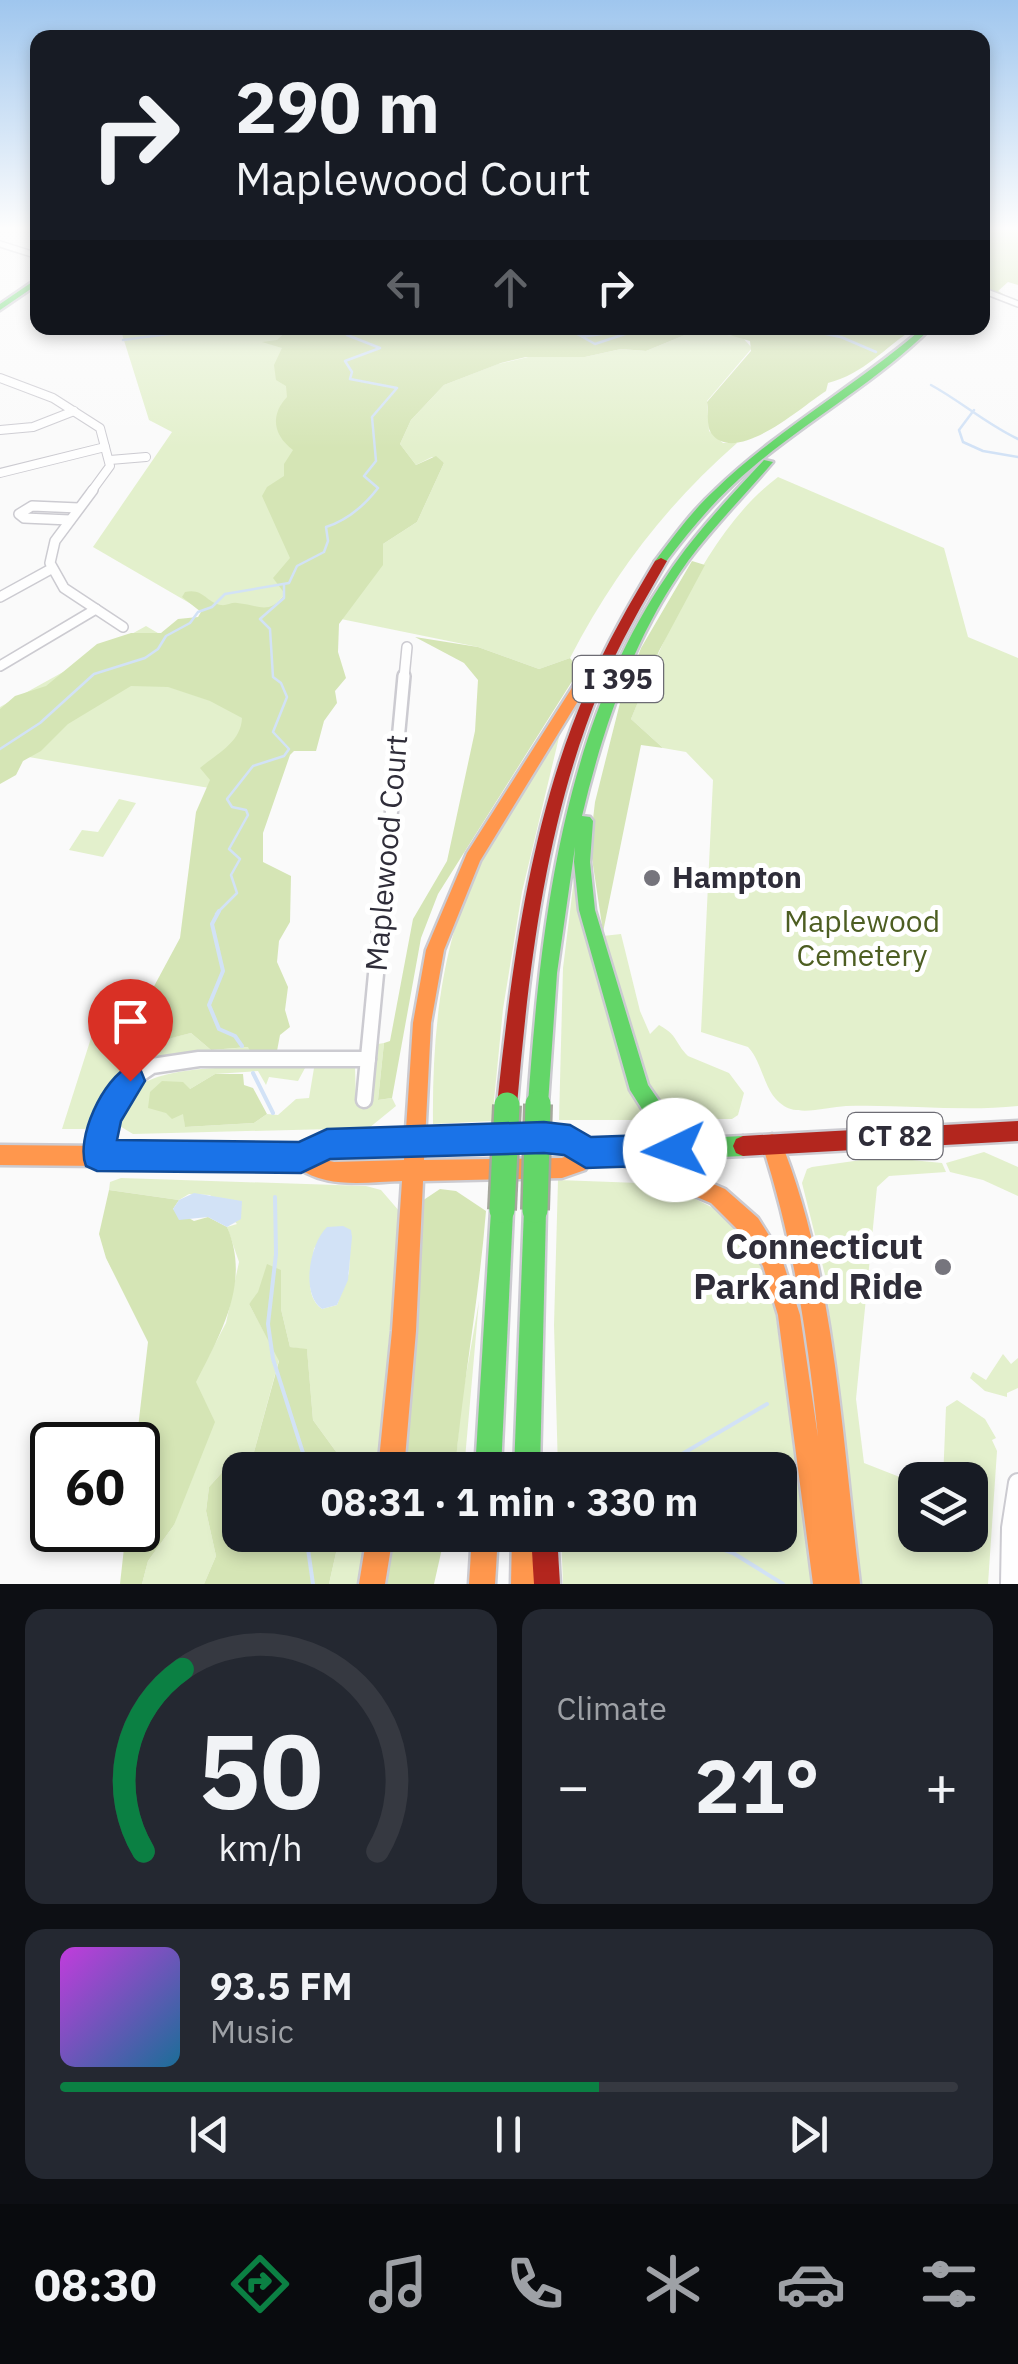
<!DOCTYPE html>
<html lang="en">
<head>
<meta charset="utf-8">
<style>
	body { margin:0; font-family:"IBM Plex Sans",sans-serif; background:#242831; color:#f1f3f6; height:100vh; display:flex; flex-direction:column; font-size:38px; white-space:nowrap }
	* { box-sizing:border-box; margin:0 }
	p { font-size:32px; color:#9ea1a6 }
	.icon { flex:none; width:55px; height:55px; fill:none; stroke:currentColor; stroke-width:2; stroke-linecap:round; stroke-linejoin:round }
	.map { position:relative; height:1584px; overflow:hidden }
	.side { display:flex; flex-direction:column; gap:25px; padding:25px; background:#0d0f14; flex:1 }
	.side>* { flex:none }
	.guide { position:absolute; left:30px; top:30px; width:960px; height:305px; border-radius:20px; box-shadow:0 5px 15px #0003; background:#171b24; color:#f1f3f6; overflow:hidden }
	.controls { position:absolute; left:898px; top:1462px; display:grid; gap:20px }
	.controls a { display:grid; place-items:center; width:90px; height:90px; border-radius:20px; background:#171b24; box-shadow:0 5px 15px #0003; font-size:50px }
	.speed { position:absolute; left:30px; top:1422px; display:flex; gap:20px; font-size:50px; font-weight:700; text-align:center }
	.speed>* { display:grid; place-content:center; width:130px; height:130px; border-radius:50%; background:#171b24; box-shadow:0 5px 15px #0003; line-height:1 }
	.speed .limit { border:5px solid #111; border-radius:15px; background:#fff; color:#111 }
	.pin { position:absolute; display:grid; place-items:center; width:85px; height:85px; color:#fff; margin:-102px -42px; border-radius:50% 50% 50% 0; rotate:-45deg; box-shadow:0 0 10px #0007 }
	.pin .icon { rotate:45deg }
	.me { position:absolute; width:110px; margin:-55px; rotate:267deg; stroke-linejoin:round; filter:drop-shadow(0 0 8px #0008) }
	.turn { display:flex; align-items:center; gap:35px; height:210px; padding:0 40px; font-size:45px }
	.turn .icon { width:130px; height:130px; stroke-width:2.5 }
	.turn b { display:block; font-size:70px; line-height:85px }
	.lanes { display:flex; align-items:center; height:95px; padding:0 40px; background:#0003; justify-content:center; gap:50px; direction:ltr }
	.lanes .off { opacity:.35 }
	.big { font-size:75px; font-weight:700; line-height:1.1 }
	.side .tile { flex:1; display:flex; flex-direction:column; justify-content:center; gap:15px; min-width:0; padding:0 35px; border-radius:20px; background:#242831 }
	.side .dial { align-items:center; gap:0 }
	.dial svg { height:260px; overflow:visible; fill:none; stroke:#363941; stroke-width:7; stroke-linecap:round; text-anchor:middle }
	.dial text { fill:#f1f3f6; stroke:none }
	.song { display:flex; align-items:center; gap:30px }
	.cover { width:120px; height:120px; border-radius:15px; background:linear-gradient(135deg,hsl(290 70% 55%),hsl(200 70% 35%)) }
	.played { height:10px; border-radius:5px; background:linear-gradient(90deg,#0b8043 60%,#363941 60%) }
	.keys { display:flex; justify-content:space-around; direction:ltr }
	.heat { display:flex; justify-content:space-between; align-items:center; font-size:55px; direction:ltr }
	.side .tiles { flex:1; display:grid; gap:25px; grid-template-columns:1fr 1fr }
	.tile:last-child { grid-column:span 2 }
	.trip { position:absolute; left:222px; top:1452px; width:575px; height:100px; border-radius:20px; background:#171b24; box-shadow:0 5px 15px #0003; font-weight:700; line-height:100px; text-align:center }
	.dock { display:flex; height:160px; justify-content:space-around; align-items:center; background:#090b0e; color:#9ea1a6 }
	.dock .icon { width:70px; height:70px }
	.dock .selected { color:#0b8043 }
	.dock b { font-size:45px; color:#f1f3f6 }
	.map>svg:first-child { display:block }
	.green { fill:#e3f0cc; fill-rule:evenodd }
	.forest { fill:#d5e5b5 }
	.water { fill:#d2e2f6 }
	.lines { fill:none; stroke-linecap:round; stroke-linejoin:round }
	.stream-far1 { stroke:#d2e2f6; stroke-width:2.5 }
	.stream { stroke:#d2e2f6; stroke-width:4 }
	.street-far5-casing { stroke:#cccbd1; stroke-width:8 }
	.street-far4-casing { stroke:#cccbd1; stroke-width:10 }
	.street-far3-casing { stroke:#cccbd1; stroke-width:12 }
	.street-far2-casing { stroke:#cccbd1; stroke-width:16 }
	.street-far1-casing { stroke:#cccbd1; stroke-width:19 }
	.street-casing { stroke:#cccbd1; stroke-width:22 }
	.fast-casing { stroke:#cccbd1; stroke-width:5 }
	.slow-casing { stroke:#cccbd1; stroke-width:5 }
	.jam-casing { stroke:#cccbd1; stroke-width:5 }
	.street-far5 { stroke:#fefefe; stroke-width:5 }
	.street-far4 { stroke:#fefefe; stroke-width:8 }
	.street-far3 { stroke:#fefefe; stroke-width:9 }
	.street-far2 { stroke:#fefefe; stroke-width:11 }
	.street-far1 { stroke:#fefefe; stroke-width:14 }
	.street { stroke:#fefefe; stroke-width:18 }
	.fast { fill:#63d668; fill-rule:evenodd }
	.slow { fill:#ff974d; fill-rule:evenodd }
	.jam { fill:#b3261e; fill-rule:evenodd }
	.fast-bridge-casing { stroke:#a5a79c; stroke-width:30; stroke-linecap:butt }
	.fast-bridge { stroke:#63d668; stroke-width:25 }
	.route { fill:#1a73e8; stroke:#114b97; stroke-width:2.5 }
	.poi-dot { fill:#76757d; stroke:#fff; stroke-width:4 }
	.labels { text-anchor:middle; stroke-width:10; stroke-linejoin:round; paint-order:stroke }
	.shield { fill:#fff; stroke:#6d6c74; stroke-width:2.5 }
	.shield-label { font-size:28px; font-weight:bold; fill:#2f2d39 }
	.street-label { font-size:30px; fill:#2f2d39; stroke:#fff }
	.poi-label { font-size:30px; font-weight:bold; fill:#2f2d39; stroke:#fff; text-anchor:start }
	.park-label { font-size:30px; fill:#4d5e22; stroke:#fff }
	.near-poi-label { font-size:35px; font-weight:bold; fill:#2f2d39; stroke:#fff; text-anchor:end }
</style>
</head>
<body>
<div class="map">
<svg width="1018" height="1584" viewBox="0 0 1018 1584">
	<rect width="100%" height="100%" fill="#fafafa"/>
	<!-- green -->
	<g class="green">
		<path d="M110,328H351L385,386L279,583L286,593L271,609L264,610L273,799L17,755L0,766V707L146,626L180,646L210,615L93,547L172,432L149,420L122,334Z"/>
		<path d="M720,334L742,337L752,348L707,401L709,431L723,443H737C666,505 613,575 570,658L539,669L478,647L341,619L371,579L383,544L417,522L444,463L432,457L416,465L400,444L411,420L444,385L498,364L528,357H585L621,349L646,351L685,335Z"/>
		<path d="M778,477L944,548L968,637L1018,658V1106C961,1112 903,1104 846,1106C828,1107 800,1116 784,1106C763,1093 764,1064 748,1047L701,1032L713,780L686,752L663,748L631,719C664,639 707,530 778,477Z"/>
		<path d="M561,729L522,892L503,1009L492,1121L433,1124C432,1039 440,946 478,868C501,820 534,774 561,729Z"/>
		<path d="M119,799L136,803L103,857L69,850L82,830L98,832Z"/>
		<path d="M574,879L647,1120H559L563,968Z"/>
		<path d="M621,934L640,1011L650,1034L659,1025C679,1036 674,1042 688,1056L729,1073L744,1093L738,1115L732,1119H673L653,1098L603,936Z"/>
		<path d="M99,1013L149,1015L130,1048L191,1033L211,1050L249,1047L250,1051L276,1053L163,1057L120,1082L92,1124L85,1129H62Z"/>
		<path d="M384,1043L378,1100L392,1098L396,1106L369,1128L133,1134L118,1125C112,1053 259,1069 305,1068L298,1081L269,1077L266,1085L258,1071L215,1074L190,1089L184,1113L185,1127L254,1123L267,1114L278,1115L296,1099L309,1098L314,1068L355,1067L356,1102H372L378,1044Z"/>
		<path d="M984,1152L1018,1167V1196L983,1180L950,1172L946,1163Z"/>
		<path d="M882,1157L942,1163L946,1172L889,1176L877,1187L856,1399L864,1463L915,1483V1535H970V1480H943L946,1407L957,1400L985,1419L996,1438L992,1440L997,1451L988,1584H858L825,1275L802,1183L807,1169L812,1167Z"/>
		<path d="M121,1178L366,1186L381,1190L400,1212L378,1470H340L337,1453L313,1420L307,1350L290,1347L281,1309V1270L249,1304L279,1360L254,1452L236,1457L209,1487L206,1511L216,1556L204,1584H142L148,1561L174,1525L195,1382L226,1323L239,1262L227,1227L237,1224L210,1195L189,1194L179,1200L109,1190L110,1182ZM351,1230L349,1273L337,1305L322,1309C303,1295 312,1269 314,1248Z"/>
		<path d="M558,1180L666,1184L729,1216L771,1279L812,1584H563L561,1535H780V1470H558L554,1325Z"/>
		<path d="M479,1301L464,1470H455L461,1404Z"/>
		<path d="M1003,1354L1011,1364L1018,1358V1388L1007,1393V1397L985,1391L970,1378L973,1372L986,1380Z"/>
		<path d="M340,1535H367L357,1584H329Z"/>
	</g>
	<!-- forest -->
	<g class="forest">
		<path d="M986,227H1018V285L1008,282L998,291L1018,303L983,289Z"/>
		<path d="M290,328H915C885,347 864,374 828,383L826,391C802,406 736,467 711,433C706,425 709,412 707,402L751,351L750,341L726,334L685,335L646,351L621,349L585,357H526L501,363L444,385L411,420L400,444L416,465L436,456L444,463L417,522L383,544V565L339,624L338,652L346,678L335,691L337,703L324,721L316,751H294L290,755L263,833V862L291,876L290,922L279,941L277,962L288,987L285,1010L290,1027L280,1035L277,1051H250L248,1047L211,1050L191,1033L125,1050L148,1016L134,1015L135,1008L152,990L180,938L196,812L210,780L200,768C216,754 241,743 242,718L210,701L168,687L131,686L68,724L41,751L23,761L16,775L0,784V709L15,696L46,686L97,644L131,633H161L178,619L198,617L201,612L182,597L185,592C204,588 205,602 221,605C226,606 232,602 237,603C260,605 268,616 285,594L273,578L290,558L262,496L267,487L284,476V464L293,450C273,435 270,415 287,397L286,386L276,380L274,365L282,348L262,342L277,340Z"/>
		<path d="M692,561L705,565L659,651L631,719L663,748L641,745L603,932L590,845L595,802L621,699L641,648Z"/>
		<path d="M415,637L478,647L539,669L570,658L577,667L576,675L438,894L421,938L392,1098L378,1100L384,1043L390,1041L413,919L447,861L475,731L478,680L464,663Z"/>
		<path d="M215,1074H243L244,1085L253,1088L267,1114L254,1123L185,1127L183,1114L172,1119L166,1113L148,1108L150,1092L162,1081L183,1082L190,1089Z"/>
		<path d="M440,1189L456,1191L486,1211C479,1298 463,1383 455,1470H401L422,1201Z"/>
		<path d="M109,1190L179,1200L173,1209L194,1221L208,1217L227,1227C251,1282 221,1333 196,1382L215,1422L174,1525L148,1561L142,1584H120L126,1530H138L136,1445L148,1342L106,1258L99,1234Z"/>
		<path d="M267,1264L281,1270V1309L290,1347L307,1349L313,1420L337,1453L340,1470H240V1535H340L329,1584H204L216,1556L206,1511L209,1487L236,1457L254,1452L279,1361L249,1304L258,1292Z"/>
		<path d="M392,1535H445L434,1584H383Z"/>
	</g>
	<!-- water -->
	<g class="water">
		<path d="M194,1193L242,1201L241,1219L227,1227L208,1217L179,1220L173,1209L179,1200Z"/>
		<path d="M343,1226L351,1230L352,1237L348,1280L337,1305L322,1309C300,1294 310,1243 327,1227Z"/>
	</g>
	<g class="lines">
		<!-- stream-far1 -->
		<g class="stream-far1">
			<path d="M567,328L595,344L643,328"/>
			<path d="M573,328L598,333"/>
			<path d="M796,328L841,337L876,352"/>
			<path d="M573,333L587,336L632,330"/>
			<path d="M123,340L213,328"/>
			<path d="M931,385C962,402 986,424 1018,439"/>
			<path d="M974,410L959,430L963,442L983,451L1018,457"/>
			<path d="M0,749L40,723L94,674L145,658L158,649L166,636L190,623L198,612L212,607L225,594L289,583L297,566L324,552L328,541L326,527C348,520 364,506 378,488L364,476L376,461L372,417L397,388L350,379L352,372L345,361L380,348L347,335L351,328"/>
			<path d="M216,914L237,893L231,875L240,859L229,849L248,815L246,810L232,807L227,799L253,766L284,756L289,749L273,732L287,697L281,683L273,677L270,629L260,619L284,598V585"/>
		</g>
		<!-- stream -->
		<g class="stream">
			<path d="M219,911L212,924L223,971L209,1005L219,1029L235,1036L242,1046"/>
			<path d="M253,1073L273,1113"/>
			<path d="M275,1197L276,1254L268,1324L273,1359L304,1456L303,1470"/>
			<path d="M655,1470L767,1404"/>
			<path d="M306,1535L313,1584"/>
			<path d="M683,1535L733,1553L783,1584"/>
		</g>
		<!-- street-far5 casing -->
		<g class="street-far5-casing">
			<g id="street-far5">
				<path d="M0,244L38,256"/>
				<path d="M982,290L1018,304"/>
			</g>
		</g>
		<!-- street-far4 casing -->
		<g class="street-far4-casing">
			<g id="street-far4">
				<path d="M0,378L53,398L100,428L110,466L91,492"/>
				<path d="M0,430L33,427L74,411"/>
				<path d="M110,460L146,457"/>
				<path d="M0,473L105,447"/>
			</g>
		</g>
		<!-- street-far3 casing -->
		<g class="street-far3-casing">
			<g id="street-far3">
				<path d="M93,490L55,541L50,563L64,588L123,627"/>
				<path d="M70,520L24,518L19,514L32,506L79,508"/>
				<path d="M0,597L51,569"/>
				<path d="M0,666L96,609"/>
				<path d="M404,678L407,647"/>
			</g>
		</g>
		<!-- street-far2 casing -->
		<g class="street-far2-casing">
			<path id="street-far2" d="M382,914L404,676"/>
		</g>
		<!-- street-far1 casing -->
		<g class="street-far1-casing">
			<g id="street-far1">
				<path d="M364,1100L382,911"/>
				<path d="M97,1155L117,1097L130,1081L152,1066L199,1059H368"/>
			</g>
		</g>
		<!-- street casing -->
		<g class="street-casing">
			<path id="street" d="M1010,1584L1011,1528L1018,1483"/>
		</g>
		<!-- fast casing -->
		<g class="fast-casing">
			<g id="fast">
				<path d="M38,278V284L0,310V304Z"/>
				<path d="M923,328H931C878,381 811,418 754,466C719,495 692,527 665,563H657L655,561C674,536 692,511 715,490C778,429 857,385 923,328Z"/>
				<path d="M764,460L773,462C745,495 714,526 688,561C634,636 603,727 582,816L590,817L593,821L590,862L595,910L648,1085L668,1114L703,1138L743,1136L750,1139L753,1146L750,1153L743,1156L587,1163L568,1151L551,1148L335,1153L320,1156L301,1168L294,1165L291,1158C298,1140 318,1136 335,1133L551,1128L572,1132L590,1143L670,1139L654,1128L630,1090L579,910L574,862L575,847L557,973L548,1104L545,1111L538,1114L531,1111L528,1104C541,924 562,730 666,577C694,534 730,497 764,460Z"/>
				<path d="M535,1199L542,1203L546,1210L540,1470H514L524,1210L528,1203Z"/>
				<path d="M502,1200L510,1203L513,1211L501,1470H475L491,1211L494,1203Z"/>
			</g>
		</g>
		<!-- slow casing -->
		<g class="slow-casing">
			<g id="slow">
				<path d="M587,670L594,675L480,861L444,950L431,1023L424,1160L562,1158C572,1154 577,1147 587,1143L594,1146L597,1153L585,1170L562,1178L423,1181L416,1331L404,1470H378L392,1331L402,1181C367,1182 328,1189 298,1168L0,1165V1145L301,1148L321,1159L334,1162L404,1160L413,1023L426,950L467,853L582,672Z"/>
				<path d="M772,1134L779,1137C835,1272 842,1439 860,1584H813L778,1315L763,1266L742,1234L711,1203L610,1160L607,1153L610,1146L617,1143L725,1189L758,1218L780,1253L800,1315L818,1437C808,1337 793,1240 762,1144L765,1137Z"/>
				<path d="M367,1535H393L385,1584H359Z"/>
				<path d="M472,1535H498L495,1584H469Z"/>
				<path d="M512,1535H538L537,1584H511Z"/>
			</g>
		</g>
		<!-- jam casing -->
		<g class="jam-casing">
			<g id="jam">
				<path d="M661,558L667,561C643,603 619,644 600,689C546,821 529,964 517,1105L514,1112L507,1115L500,1112L497,1105C512,964 530,820 587,689C606,644 630,603 655,561Z"/>
				<path d="M1018,1121V1141L743,1156L736,1153L733,1146L736,1139L743,1136Z"/>
				<path d="M531,1535H557L560,1584H534Z"/>
			</g>
		</g>
		<!-- street-far5 -->
		<use href="#street-far5" class="street-far5"/>
		<!-- street-far4 -->
		<use href="#street-far4" class="street-far4"/>
		<!-- street-far3 -->
		<use href="#street-far3" class="street-far3"/>
		<!-- street-far2 -->
		<use href="#street-far2" class="street-far2"/>
		<!-- street-far1 -->
		<use href="#street-far1" class="street-far1"/>
		<!-- street -->
		<use href="#street" class="street"/>
		<!-- fast -->
		<use href="#fast" class="fast"/>
		<!-- slow -->
		<use href="#slow" class="slow"/>
		<!-- jam -->
		<use href="#jam" class="jam"/>
		<!-- fast-bridge casing -->
		<g class="fast-bridge-casing">
			<g id="fast-bridge">
				<path d="M502,1210L507,1105"/>
				<path d="M535,1210L538,1104"/>
			</g>
		</g>
		<!-- fast-bridge -->
		<use href="#fast-bridge" class="fast-bridge"/>
	</g>
	<!-- sky -->
	<linearGradient id="sky" x2="0" y2="1"><stop stop-color="#9fc6ee"/><stop offset="0.51" stop-color="#fdfdfd"/><stop offset="1" stop-color="#fdfdfd" stop-opacity="0"/></linearGradient>
	<rect width="1018" height="448" fill="url(#sky)"/>
	<!-- route -->
	<path class="route" d="M130,1066L141,1071L145,1081L121,1121L117,1140L299,1142L327,1129L544,1122L570,1125L591,1137L675,1134L686,1139L691,1150L686,1161L675,1165L586,1168L564,1155L544,1153L330,1159L301,1173L97,1171L86,1166C75,1139 103,1078 130,1066Z"/>
	<!-- markers -->
	<g class="poi-dot">
		<circle cx="652" cy="878" r="10"/>
		<circle cx="943" cy="1267" r="10"/>
	</g>
	<g class="labels">
		<!-- shield labels -->
		<g class="shield">
			<rect x="573" y="656" width="90" height="46" rx="8"/>
			<rect x="847.5" y="1113" width="95" height="46" rx="8"/>
		</g>
		<g class="shield-label">
			<text x="618" y="689">I 395</text>
			<text x="895" y="1146">CT 82</text>
		</g>
		<!-- street labels -->
		<g class="street-label">
			<text transform="translate(387 853) rotate(-85)" y="10">Maplewood Court</text>
		</g>
		<!-- poi labels -->
		<g class="poi-label">
			<text x="672" y="888">Hampton</text>
		</g>
		<!-- park labels -->
		<g class="park-label">
			<text x="862" y="932">Maplewood<tspan x="862" dy="34">Cemetery</tspan></text>
		</g>
		<!-- near-poi labels -->
		<g class="near-poi-label">
			<text x="923" y="1259">Connecticut<tspan x="923" dy="40">Park and Ride</tspan></text>
		</g>
	</g>
</svg>
<div class="controls">
<a><svg class="icon" aria-label="layers" viewBox="0 0 24 24"><path d="M12 4l9 5-9 5-9-5zM3 14l9 5 9-5"/></svg></a>
</div>
<div class="speed"><div class="limit">60</div></div>
<div class="pin" style="left:130px;top:1081px;background:#d93025"><svg class="icon" aria-label="arrive" viewBox="0 0 24 24"><path d="M6 21V4h12l-3 4 3 4H6"/></svg></div>
<svg class="me" style="left:675px;top:1150px" viewBox="-20 -20 40 40"><circle r="19" fill="#fff"/><path d="M0-13L10 11 0 6-10 11z" fill="#1a73e8"/></svg>
<div class="trip">08:31 · 1 min · 330 m</div>
<div class="guide">
<div class="turn"><svg class="icon" aria-label="right" viewBox="0 0 24 24"><path d="M7 20v-9h11M14 6l5 5-5 5"/></svg><div><b>290 m</b>Maplewood Court</div></div>
<div class="lanes"><svg class="icon off" aria-label="left" viewBox="0 0 24 24"><path d="M17 20v-9H6M10 6l-5 5 5 5"/></svg><svg class="icon off" aria-label="ahead" viewBox="0 0 24 24"><path d="M12 20V5M6 11l6-6 6 6"/></svg><svg class="icon" aria-label="right" viewBox="0 0 24 24"><path d="M7 20v-9h11M14 6l5 5-5 5"/></svg></div>
</div>
</div>
<section class="side">
<div class="tiles">
<div class="tile dial"><svg viewBox="0 0 100 80">
<path d="M14 69A42 42 0 1 1 86 69"/>
<path d="M14 69A42 42 0 0 1 26 13" stroke="#0b8043"/>
<text x="50" y="56" font-size="32" font-weight="700">50</text>
<text x="50" y="72" font-size="11">km/h</text>
</svg></div>
<div class="tile"><p>Climate</p>
<div class="heat"><a>−</a><b class="big">21°</b><a>+</a></div>
</div>
<div class="tile">
<div class="song"><i class="cover"></i><div><b>93.5 FM</b><p>Music</p></div></div>
<div class="played"></div>
<div class="keys"><svg class="icon" aria-label="previous" viewBox="0 0 24 24"><path d="M18 5L8 12l10 7zM5 5v14"/></svg><svg class="icon" aria-label="pause" viewBox="0 0 24 24"><path d="M8 5v14M16 5v14"/></svg><svg class="icon" aria-label="next" viewBox="0 0 24 24"><path d="M6 5l10 7-10 7zM19 5v14"/></svg></div>
</div>
</div>
</section>
<nav class="dock">
<b>08:30</b>
<svg class="icon selected" aria-label="directions" viewBox="0 0 24 24"><path d="M12 3l9 9-9 9-9-9zM9 14v-3h6M13 9l2 2-2 2"/></svg>
<svg class="icon" aria-label="music" viewBox="0 0 24 24"><path d="M9 18V5l10-2v13"/><circle cx="6" cy="18" r="3"/><circle cx="16" cy="16" r="3"/></svg>
<svg class="icon" aria-label="phone" viewBox="0 0 24 24"><path d="M5 4h4l2 5-3 2q2 4 5 5l2-3 5 2v4C11 20 4 13 5 4z"/></svg>
<svg class="icon" aria-label="climate" viewBox="0 0 24 24"><path d="M12 3v18M4 7l16 10M4 17L20 7"/></svg>
<svg class="icon" aria-label="car" viewBox="0 0 24 24"><path d="M5 17H2v-5l4-1 3-4h7l3 4 3 1v5h-3M9 17h6M6 11h13"/><circle cx="7" cy="17" r="2"/><circle cx="17" cy="17" r="2"/></svg>
<svg class="icon" aria-label="filters" viewBox="0 0 24 24"><path d="M4 7h16M4 17h16"/><circle cx="9" cy="7" r="2"/><circle cx="15" cy="17" r="2"/></svg>
</nav>
</body>
</html>
